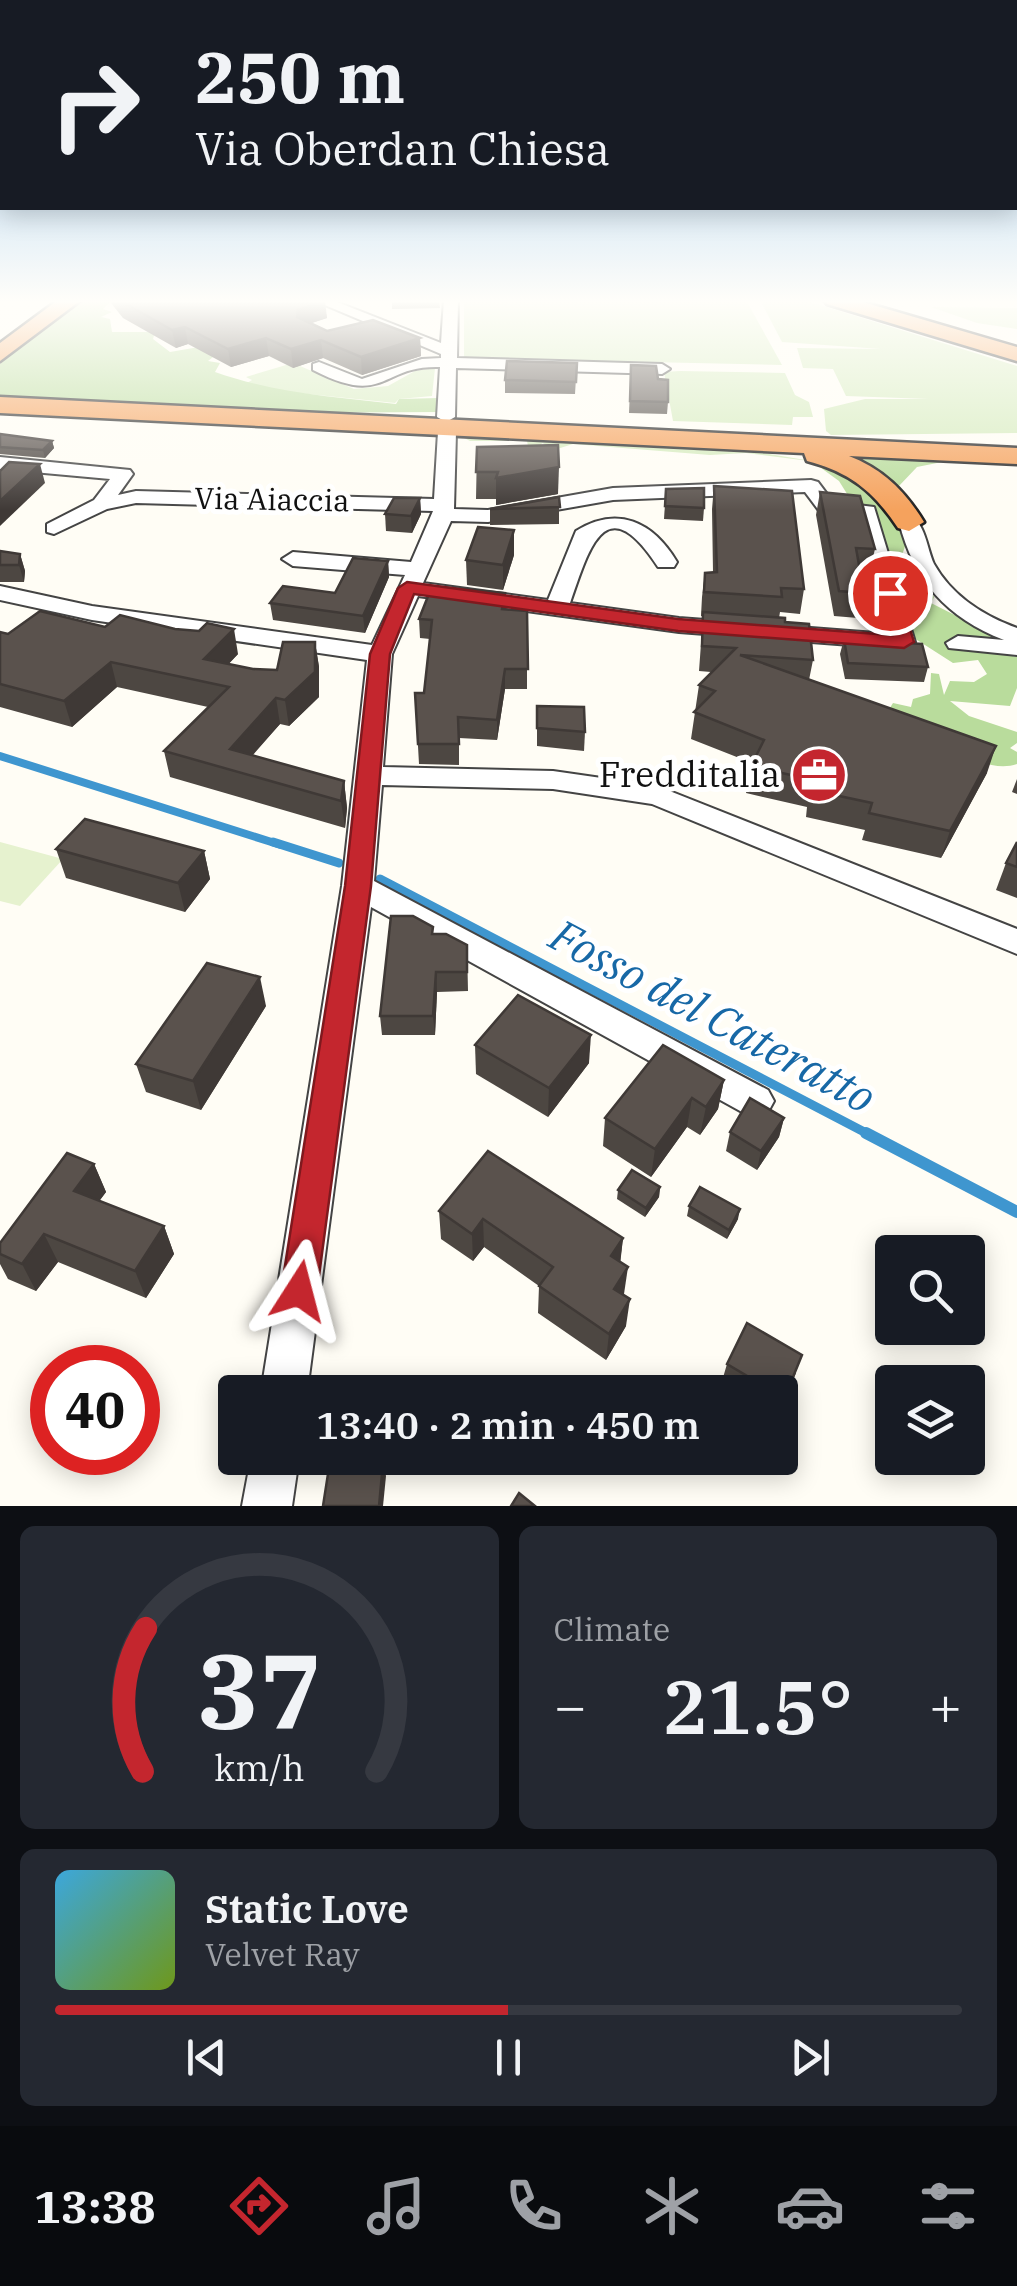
<!DOCTYPE html>
<html lang="en">
<head>
<meta charset="utf-8">
<style>
	body { margin:0; font-family:"IBM Plex Serif",serif; background:#242831; color:#f1f3f6; height:100vh; display:flex; flex-direction:column; font-size:38px; white-space:nowrap }
	* { box-sizing:border-box; margin:0 }
	p { font-size:32px; color:#9ea1a6 }
	.icon { flex:none; width:55px; height:55px; fill:none; stroke:currentColor; stroke-width:2; stroke-linecap:round; stroke-linejoin:round }
	.map { position:relative; height:1506px; overflow:hidden }
	.details { display:flex; flex-direction:column; gap:20px; padding:20px; background:#0d0f14; flex:1 }
	.details>* { flex:none }
	.guide { position:absolute; left:0px; top:0px; width:1018px; height:210px; box-shadow:0 5px 25px #0003; background:#171b24; color:#f1f3f6; overflow:hidden }
	.fabs { position:absolute; left:875px; top:1235px; display:grid; gap:20px }
	.fabs a { display:grid; place-items:center; width:110px; height:110px; border-radius:10px; background:#171b24; box-shadow:0 5px 25px #0003; font-size:50px }
	.speed { position:absolute; left:30px; top:1345px; display:flex; gap:20px; font-size:50px; font-weight:700; text-align:center }
	.speed>* { display:grid; place-content:center; width:130px; height:130px; border-radius:50%; background:#171b24; box-shadow:0 5px 25px #0003; line-height:1 }
	.speed .limit { border:15px solid #d22; background:#fff; color:#111 }
	.pin { position:absolute; display:grid; place-items:center; width:85px; height:85px; color:#fff; margin:-42px; border:5px solid #fff; border-radius:50%; box-shadow:0 2px 10px #0007 }
	.me { position:absolute; width:110px; margin:-55px; rotate:9deg; stroke-linejoin:round; filter:drop-shadow(0 0 8px #0008) }
	.turn { display:flex; align-items:center; gap:35px; height:210px; padding:0 30px; font-size:45px }
	.turn .icon { width:130px; height:130px; stroke-width:2.5 }
	.turn b { display:block; font-size:70px; line-height:85px }
	.big { font-size:75px; font-weight:600; line-height:1.1 }
	.details .card { flex:1; display:flex; flex-direction:column; justify-content:center; gap:15px; min-width:0; padding:0 35px; border-radius:15px; background:#242831 }
	.details .dial { align-items:center; gap:0 }
	.dial svg { height:260px; overflow:visible; fill:none; stroke:#363941; stroke-width:7; stroke-linecap:round; text-anchor:middle }
	.dial text { fill:#f1f3f6; stroke:none }
	.song { display:flex; align-items:center; gap:30px }
	.cover { width:120px; height:120px; border-radius:15px; background:linear-gradient(135deg,hsl(200 70% 55%),hsl(80 70% 35%)) }
	.played { height:10px; border-radius:5px; background:linear-gradient(90deg,#c4262e 50%,#363941 50%) }
	.keys { display:flex; justify-content:space-around; direction:ltr }
	.heat { display:flex; justify-content:space-between; align-items:center; font-size:55px; direction:ltr }
	.details .tiles { flex:1; display:grid; gap:20px; grid-template-columns:1fr 1fr }
	.card:last-child { grid-column:span 2 }
	.trip { position:absolute; left:218px; top:1375px; width:580px; height:100px; border-radius:10px; background:#171b24; box-shadow:0 5px 25px #0003; font-weight:600; line-height:100px; text-align:center }
	.menu { display:flex; height:160px; justify-content:space-around; align-items:center; background:#090b0e; color:#9ea1a6 }
	.menu .icon { width:70px; height:70px }
	.menu .current { color:#c4262e }
	.menu b { font-size:45px; color:#f1f3f6 }
	.map>svg:first-child { display:block }
	.green { fill:#d5ebbd }
	.forest { fill:#b9dc9c }
	.pitch { fill:#e6f2cf }
	.lines { fill:none; stroke-linecap:round; stroke-linejoin:round }
	.stream-far2 { stroke:#3f96cf; stroke-width:8 }
	.stream-far1 { stroke:#3f96cf; stroke-width:9 }
	.stream { stroke:#3f96cf; stroke-width:12 }
	.minor-casing { stroke:#444; stroke-width:4 }
	.highway-casing { stroke:#222; stroke-width:5 }
	.minor { fill:#fff; fill-rule:evenodd }
	.highway { fill:#f5a25d; fill-rule:evenodd }
	.wall { fill:#4d4742 }
	.shaded-wall { fill:#3f3936 }
	.building { fill:#5a524d; stroke:#3f3936; stroke-width:2.5 }
	.route { fill:#c4262e; stroke:#7f191e; stroke-width:2.5 }
	.labels { text-anchor:middle; stroke-width:10; stroke-linejoin:round; paint-order:stroke }
	.far-street-label { font-size:30px; fill:#111; stroke:#fff }
	.poi-label { font-size:35px; fill:#111; stroke:#fff; text-anchor:end }
	.near-water-label { font-size:45px; font-style:italic; fill:#1768a6; stroke:#fff }
</style>
</head>
<body>
<div class="map">
<svg width="1017" height="1506" viewBox="0 0 1017 1506">
	<rect width="100%" height="100%" fill="#fffdf5"/>
	<!-- green -->
	<g class="green">
		<path d="M464,300H746L782,365L464,358Z"/>
		<path d="M760,300H804L1017,366V433L831,435L826,431L824,409L865,399H929L846,396L833,369L803,368L797,348L881,349L782,342Z"/>
		<path d="M931,307L1017,308V329L977,323Z"/>
		<path d="M286,365L300,366L354,389L388,386L415,371L435,368L432,396L399,399L395,403L288,392L247,383L252,380L246,377Z"/>
		<path d="M680,371L785,373L795,395L809,402L813,417H793L792,425L673,421L664,372Z"/>
		<path d="M455,433L734,448L817,462L746,453L710,455L573,444L557,449L542,443L538,452L529,451L527,441H470Z"/>
	</g>
	<!-- forest -->
	<g class="forest">
		<path d="M76,300H113L103,309L112,312L101,317L110,319L112,332H155L153,339L170,352L199,347L218,353L208,361L220,363L215,372C274,393 334,397 396,404L399,399L438,398L442,412L256,413L0,398V364Z"/>
		<path d="M831,453L962,458L917,467L898,487L871,468Z"/>
		<path d="M817,465L842,471L877,496L908,538L902,555L911,562L915,582L927,586L934,597L931,603L998,637L1000,642L980,649L1017,657V688L1010,706L950,701L969,716L1017,732V743L1010,748L1017,752V764C980,777 919,729 888,711L893,703L911,707L913,699L930,694L931,673L939,674L944,695L950,681L974,682L987,674L978,660L953,663L914,638L881,539L876,509L854,505L839,481Z"/>
	</g>
	<!-- pitch -->
	<path class="pitch" d="M0,842L63,859L20,906L0,901Z"/>
	<g class="lines">
		<!-- stream-far2 -->
		<path class="stream-far2" d="M0,756L281,845"/>
		<!-- stream-far1 -->
		<g class="stream-far1">
			<path d="M273,842L339,863"/>
			<path d="M380,879L870,1135"/>
		</g>
		<!-- stream -->
		<path class="stream" d="M866,1133L1017,1212"/>
		<!-- minor casing -->
		<g class="minor-casing">
			<g id="minor">
				<path d="M313,300H332L441,343L444,300H458L457,358L662,364L670,369L662,374L456,368L455,417L446,422L437,417L440,367C379,365 387,408 313,370V364L319,362L362,379L422,359L441,358V354Z"/>
				<path d="M447,427L456,432L454,509L488,510L613,488L811,480L818,482L833,502L874,507L915,642L903,649L679,632L418,596L392,654L383,767L553,771L657,786L1017,929V954L652,804L553,789L382,785L374,881L768,1090L774,1101L768,1112L755,1117L742,1112L371,907L307,1392H261L342,886L367,660L92,620L0,600V586L92,606L372,645L405,575L293,566L282,559L293,552L411,562L433,511L136,503L107,509L54,534L47,532V524L94,500L110,479L0,469V457L130,470L133,474L118,495L136,491L434,499L438,432ZM805,492L820,512L858,516L889,634L679,618L570,603C589,549 605,486 658,567H674L677,562C653,522 618,505 576,531L548,600L423,583L451,521L488,522L613,500Z"/>
				<path d="M909,516C925,521 927,549 934,564C952,596 984,616 1017,628V655L949,648L946,643L958,636L1004,640C947,618 914,581 899,522Z"/>
				<path d="M251,1458H299L292,1506H242Z"/>
			</g>
		</g>
		<!-- highway casing -->
		<g class="highway-casing">
			<g id="highway">
				<path d="M58,300H81L0,361V343Z"/>
				<path d="M824,300H856L1017,347V361L827,304Z"/>
				<path d="M0,397L1017,448V464L849,456C883,469 905,491 924,522L909,531L898,528C874,492 850,472 807,461L804,453L0,413Z"/>
			</g>
		</g>
		<!-- minor -->
		<use href="#minor" class="minor"/>
		<!-- highway -->
		<use href="#highway" class="highway"/>
	</g>
	<!-- wall -->
	<g class="wall">
		<path d="M110,300H323L327,318L311,323L327,331L420,338L421,356L362,375L323,358L293,368L269,356L231,367L188,344L176,348L123,318L111,303Z"/>
		<path d="M392,300H439L440,308L392,309Z"/>
		<path d="M577,363L575,394L505,393V380Z"/>
		<path d="M631,365L658,379L668,402L667,414L629,413Z"/>
		<path d="M0,434L52,441L54,448L45,458L0,454Z"/>
		<path d="M477,447L558,494L496,505V499H476Z"/>
		<path d="M714,486L804,589L800,614L780,612L779,618L785,622L813,660L809,680L987,773L941,858L862,840L865,830L806,817L807,807L746,793L752,763L691,739L699,685L711,672L699,671L703,616H701L702,597L705,573L713,572L712,509Z"/>
		<path d="M666,489L704,508L703,521L664,519Z"/>
		<path d="M820,492L875,549L869,574L860,573L864,593L858,618L834,616L816,515Z"/>
		<path d="M559,497V524L490,525V509Z"/>
		<path d="M420,498L421,514L412,533L386,531L385,514Z"/>
		<path d="M514,530V555L503,590L467,585L466,560Z"/>
		<path d="M0,551L20,554L25,571L24,582H0Z"/>
		<path d="M388,561L389,577L365,633L273,620L270,603L335,593Z"/>
		<path d="M505,593V610L527,611V689H505L497,740L459,738V765L419,764L415,693H424L430,639L420,638L419,619Z"/>
		<path d="M105,627L238,654L228,664L253,669L277,670L315,642L319,667V697L289,726L280,724L252,755L344,781L347,808L345,828L170,777L164,751L208,707L117,687L72,727L0,707V632L8,634Z"/>
		<path d="M844,639L928,667L924,682L845,679L840,654Z"/>
		<path d="M537,706L585,732L584,751L537,746Z"/>
		<path d="M1017,779V794L1012,792Z"/>
		<path d="M1017,842V898L996,890L1006,863Z"/>
		<path d="M56,849L204,851L210,879L185,912L66,878Z"/>
		<path d="M433,927V934L467,945L468,991L437,992L435,1035H382L380,1016Z"/>
		<path d="M266,1006L201,1110L146,1092L136,1064Z"/>
		<path d="M475,1045L589,1063L548,1117L476,1074Z"/>
		<path d="M724,1080L718,1109L700,1135L687,1127L651,1177L603,1146L605,1118Z"/>
		<path d="M784,1118L779,1137L757,1170L726,1151L730,1132Z"/>
		<path d="M94,1164L106,1192L99,1201L164,1226L174,1254L146,1298L58,1262L36,1291L8,1279L0,1264V1243Z"/>
		<path d="M660,1187L659,1197L645,1217L617,1199L618,1190Z"/>
		<path d="M689,1206L738,1219L727,1239L687,1216Z"/>
		<path d="M439,1211L623,1238L620,1262L626,1326L606,1360L538,1313L539,1286L484,1247L473,1261L441,1239Z"/>
		<path d="M727,1364L796,1373L780,1411V1392H740L722,1381Z"/>
	</g>
	<!-- shaded-wall -->
	<g class="shaded-wall">
		<path d="M325,301L327,318L300,327L298,310Z"/>
		<path d="M185,327L188,344L176,348L172,330Z"/>
		<path d="M266,338L269,356L231,367L228,349Z"/>
		<path d="M420,338L421,356L362,375L361,357Z"/>
		<path d="M321,340L323,358L293,368L291,349Z"/>
		<path d="M52,441L54,448L45,458L43,450Z"/>
		<path d="M40,464L45,483L0,526V501Z"/>
		<path d="M559,467L558,494L496,505V478Z"/>
		<path d="M420,498L421,514L412,533L411,516Z"/>
		<path d="M514,530V555L503,590V565Z"/>
		<path d="M20,554L25,571L24,582L19,565Z"/>
		<path d="M388,561L389,577L365,633L363,616Z"/>
		<path d="M234,629L238,654L211,683L204,659Z"/>
		<path d="M315,642L319,667V697L289,726L285,700Z"/>
		<path d="M111,662L117,687L72,727L64,701Z"/>
		<path d="M505,669V689L497,740V720Z"/>
		<path d="M276,698L280,724L238,772L230,749Z"/>
		<path d="M996,746L987,773L941,858L950,831Z"/>
		<path d="M344,781L347,808L345,828L341,801Z"/>
		<path d="M204,851L210,879L185,912L178,883Z"/>
		<path d="M436,972L437,992L435,1035L433,1016Z"/>
		<path d="M260,977L266,1006L201,1110L193,1081Z"/>
		<path d="M591,1035L589,1063L548,1117L549,1088Z"/>
		<path d="M724,1080L718,1109L700,1135L706,1107Z"/>
		<path d="M692,1098L687,1127L651,1177L655,1149Z"/>
		<path d="M784,1118L779,1137L757,1170L761,1151Z"/>
		<path d="M94,1164L106,1192L86,1219L74,1191Z"/>
		<path d="M660,1187L659,1197L645,1217L646,1208Z"/>
		<path d="M740,1209L738,1219L727,1239L729,1230Z"/>
		<path d="M483,1219L484,1247L473,1261L472,1234Z"/>
		<path d="M164,1226L174,1254L146,1298L135,1271Z"/>
		<path d="M44,1234L58,1262L36,1291L22,1264Z"/>
		<path d="M623,1238L620,1265L611,1256Z"/>
		<path d="M628,1267L624,1294L611,1316L614,1289Z"/>
		<path d="M630,1299L626,1326L606,1360L609,1334Z"/>
		<path d="M383,1463L386,1476L383,1506H379Z"/>
	</g>
	<!-- building -->
	<g class="building">
		<path d="M119,300H323L325,301L298,310L297,317L327,331L373,320L420,338L361,357L321,340L291,349L266,338L228,349L185,327L172,330Z"/>
		<path d="M507,361L577,363L576,382L505,380Z"/>
		<path d="M631,365L656,366L658,379L668,380V402L630,401Z"/>
		<path d="M0,434L52,441L43,450L0,447Z"/>
		<path d="M558,445L559,467L496,478L498,472H476L477,447Z"/>
		<path d="M9,462L40,464L0,501V471Z"/>
		<path d="M714,486L792,491L804,589L781,588L782,597L704,592L705,573L717,572Z"/>
		<path d="M704,488V508L665,506L666,489Z"/>
		<path d="M820,492L860,496L875,549L856,548L864,593L839,591Z"/>
		<path d="M559,497L560,507L490,509Z"/>
		<path d="M394,498H420L411,516L385,514Z"/>
		<path d="M478,527L514,530L503,565L466,560Z"/>
		<path d="M0,551L20,554L19,565H0Z"/>
		<path d="M353,558L388,561L363,616L270,603L283,586L335,593Z"/>
		<path d="M432,586L505,593L502,609L527,611L528,669H505L497,720L458,717L459,744H418L415,693H424L432,620L419,619Z"/>
		<path d="M40,611L105,627L120,615L175,629L199,631L207,623L234,629L204,659L253,669L277,670L283,642H315V672L285,700L276,698L230,749L344,781L341,801L164,751L229,687L111,662L64,701L0,684V632L8,634Z"/>
		<path d="M703,612L785,618V622L809,624L813,660L740,655L996,746L950,831L869,813L872,803L811,790L813,780L751,766L764,740L694,712L715,691L699,685L736,648L702,646Z"/>
		<path d="M844,639L922,644L928,667L848,663Z"/>
		<path d="M537,706L584,707L585,732L537,728Z"/>
		<path d="M85,819L204,851L178,883L56,849Z"/>
		<path d="M1017,842V867L1006,863Z"/>
		<path d="M391,916H413L433,927L432,934H446L467,945V972H436L433,1016H380Z"/>
		<path d="M207,963L260,977L193,1081L136,1064Z"/>
		<path d="M518,995L591,1035L549,1088L475,1045Z"/>
		<path d="M663,1045L724,1080L706,1107L692,1098L655,1149L605,1118Z"/>
		<path d="M750,1098L784,1118L761,1151L730,1132Z"/>
		<path d="M488,1151L623,1238L611,1256L628,1267L614,1289L630,1299L609,1334L539,1286L553,1267L483,1219L472,1234L439,1211Z"/>
		<path d="M67,1153L94,1164L74,1191L164,1226L135,1271L44,1234L22,1264L0,1254V1243Z"/>
		<path d="M632,1170L660,1187L646,1208L618,1190Z"/>
		<path d="M700,1187L740,1209L729,1230L689,1206Z"/>
		<path d="M747,1323L802,1355L784,1399L780,1396V1392H774L727,1364Z"/>
		<path d="M330,1461L383,1463L379,1506H323Z"/>
		<path d="M519,1493L535,1506H511Z"/>
	</g>
	<!-- sky -->
	<linearGradient id="sky" x2="0" y2="1"><stop stop-color="#95c6ee"/><stop offset="0.59" stop-color="#fffefa"/><stop offset="1" stop-color="#fffefa" stop-opacity="0"/></linearGradient>
	<rect width="1017" height="511" fill="url(#sky)"/>
	<!-- route -->
	<path class="route" d="M407,582L678,619L892,635L880,593L890,587L899,593L914,642L904,648L678,631L414,594L390,654L371,886L317,1291L311,1303L299,1309L286,1303L281,1291L345,886L370,654L398,588Z"/>
	<!-- icons -->
	<defs>
		<g id="office-disc" transform="scale(2.875)"><circle r="9.5" fill="#c4262e" stroke="#fff"/><path d="M-6-3h4V-5.5h4V-3h4V5H-6ZM-1-4.5V-3h2v-1.5ZM-6 0V1H6V0Z" fill="#fff"/></g>
	</defs>
	<g fill-rule="evenodd">
		<use href="#office-disc" x="819" y="775"/>
	</g>
	<g class="labels">
		<!-- far-street labels -->
		<g class="far-street-label">
			<text transform="translate(272 500) rotate(1)" y="10">Via Aiaccia</text>
		</g>
		<!-- poi labels -->
		<g class="poi-label">
			<text x="780" y="787">Fredditalia</text>
		</g>
		<!-- near-water labels -->
		<g class="near-water-label">
			<text transform="translate(713 1016) rotate(28)" y="16">Fosso del Cateratto</text>
		</g>
	</g>
</svg>
<div class="fabs">
<a><svg class="icon" aria-label="search" viewBox="0 0 24 24"><circle cx="10" cy="10" r="6"/><path d="M15 15l6 6"/></svg></a>
<a><svg class="icon" aria-label="layers" viewBox="0 0 24 24"><path d="M12 4l9 5-9 5-9-5zM3 14l9 5 9-5"/></svg></a>
</div>
<div class="speed"><div class="limit">40</div></div>
<div class="pin" style="left:890px;top:593px;background:#d93025"><svg class="icon" aria-label="arrive" viewBox="0 0 24 24"><path d="M6 21V4h12l-3 4 3 4H6"/></svg></div>
<svg class="me" style="left:299px;top:1291px" viewBox="-20 -20 40 40"><path d="M0-17L14 15 0 8-14 15z" fill="#c4262e" stroke="#fff" stroke-width="4"/></svg>
<div class="trip">13:40 · 2 min · 450 m</div>
<div class="guide">
<div class="turn"><svg class="icon" aria-label="right" viewBox="0 0 24 24"><path d="M7 20v-9h11M14 6l5 5-5 5"/></svg><div><b>250 m</b>Via Oberdan Chiesa</div></div>
</div>
</div>
<section class="details">
<div class="tiles">
<div class="card dial"><svg viewBox="0 0 100 80">
<path d="M14 69A42 42 0 1 1 86 69"/>
<path d="M14 69A42 42 0 0 1 15 25" stroke="#c4262e"/>
<text x="50" y="56" font-size="32" font-weight="700">37</text>
<text x="50" y="72" font-size="11">km/h</text>
</svg></div>
<div class="card"><p>Climate</p>
<div class="heat"><a>−</a><b class="big">21.5°</b><a>+</a></div>
</div>
<div class="card">
<div class="song"><i class="cover"></i><div><b>Static Love</b><p>Velvet Ray</p></div></div>
<div class="played"></div>
<div class="keys"><svg class="icon" aria-label="previous" viewBox="0 0 24 24"><path d="M18 5L8 12l10 7zM5 5v14"/></svg><svg class="icon" aria-label="pause" viewBox="0 0 24 24"><path d="M8 5v14M16 5v14"/></svg><svg class="icon" aria-label="next" viewBox="0 0 24 24"><path d="M6 5l10 7-10 7zM19 5v14"/></svg></div>
</div>
</div>
</section>
<nav class="menu">
<b>13:38</b>
<svg class="icon current" aria-label="directions" viewBox="0 0 24 24"><path d="M12 3l9 9-9 9-9-9zM9 14v-3h6M13 9l2 2-2 2"/></svg>
<svg class="icon" aria-label="music" viewBox="0 0 24 24"><path d="M9 18V5l10-2v13"/><circle cx="6" cy="18" r="3"/><circle cx="16" cy="16" r="3"/></svg>
<svg class="icon" aria-label="phone" viewBox="0 0 24 24"><path d="M5 4h4l2 5-3 2q2 4 5 5l2-3 5 2v4C11 20 4 13 5 4z"/></svg>
<svg class="icon" aria-label="climate" viewBox="0 0 24 24"><path d="M12 3v18M4 7l16 10M4 17L20 7"/></svg>
<svg class="icon" aria-label="car" viewBox="0 0 24 24"><path d="M5 17H2v-5l4-1 3-4h7l3 4 3 1v5h-3M9 17h6M6 11h13"/><circle cx="7" cy="17" r="2"/><circle cx="17" cy="17" r="2"/></svg>
<svg class="icon" aria-label="filters" viewBox="0 0 24 24"><path d="M4 7h16M4 17h16"/><circle cx="9" cy="7" r="2"/><circle cx="15" cy="17" r="2"/></svg>
</nav>
</body>
</html>
